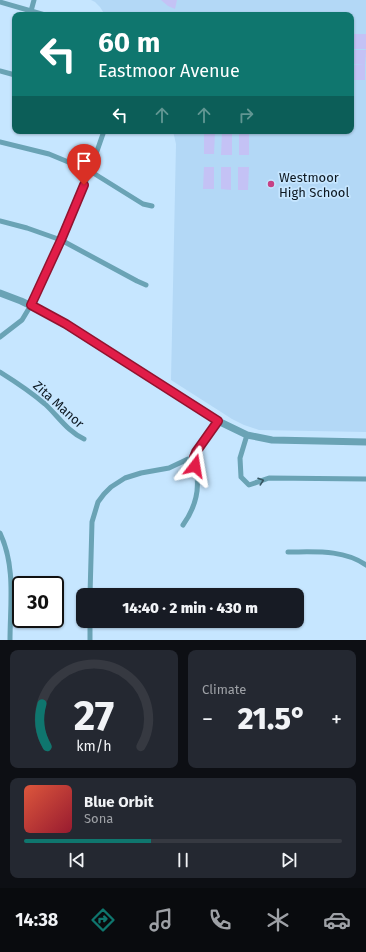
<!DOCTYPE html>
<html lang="en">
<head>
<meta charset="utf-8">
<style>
	body { margin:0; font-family:"Fira Sans",sans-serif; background:#242831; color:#f1f3f6; height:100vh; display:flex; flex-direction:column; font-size:15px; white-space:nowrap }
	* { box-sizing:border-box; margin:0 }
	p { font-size:13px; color:#9ea1a6 }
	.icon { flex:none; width:22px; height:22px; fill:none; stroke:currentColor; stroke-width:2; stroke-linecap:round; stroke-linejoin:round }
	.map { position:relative; height:640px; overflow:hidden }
	.side { display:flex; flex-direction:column; gap:10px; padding:10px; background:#0d0f14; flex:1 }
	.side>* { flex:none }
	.hud { position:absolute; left:12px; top:12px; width:342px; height:122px; border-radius:8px; box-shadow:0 1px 3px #0004; background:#0f766e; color:#fff; overflow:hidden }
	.speed { position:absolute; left:12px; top:576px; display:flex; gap:8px; font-size:20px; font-weight:700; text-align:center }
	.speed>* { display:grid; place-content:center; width:52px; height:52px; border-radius:50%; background:#171b24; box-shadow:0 1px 3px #0004; line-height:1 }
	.speed .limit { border:2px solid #111; border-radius:6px; background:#fff; color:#111 }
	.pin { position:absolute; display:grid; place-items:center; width:34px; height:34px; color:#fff; margin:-41px -17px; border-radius:50% 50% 50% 0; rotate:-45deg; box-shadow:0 0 4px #0007 }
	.pin .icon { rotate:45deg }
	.me { position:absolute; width:44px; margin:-22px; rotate:14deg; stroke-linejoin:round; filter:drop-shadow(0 0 3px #0008) }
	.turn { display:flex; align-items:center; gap:14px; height:84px; padding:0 20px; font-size:18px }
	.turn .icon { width:52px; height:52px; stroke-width:2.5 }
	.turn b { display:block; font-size:28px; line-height:34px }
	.lanes { display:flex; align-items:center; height:38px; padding:0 20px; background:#0003; justify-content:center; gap:20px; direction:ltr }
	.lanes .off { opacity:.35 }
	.big { font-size:30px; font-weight:800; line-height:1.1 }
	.side .widget { flex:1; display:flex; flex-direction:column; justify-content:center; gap:6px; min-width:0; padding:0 14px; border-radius:8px; background:#242831 }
	.side .dial { align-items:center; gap:0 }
	.dial svg { height:104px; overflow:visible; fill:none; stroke:#363941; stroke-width:7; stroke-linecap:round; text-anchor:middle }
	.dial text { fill:#f1f3f6; stroke:none }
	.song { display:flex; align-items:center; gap:12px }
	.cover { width:48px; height:48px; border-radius:6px; background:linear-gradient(135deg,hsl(10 70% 55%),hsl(350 70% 35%)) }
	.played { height:4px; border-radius:2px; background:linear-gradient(90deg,#0f766e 40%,#363941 40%) }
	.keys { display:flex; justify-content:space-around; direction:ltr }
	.heat { display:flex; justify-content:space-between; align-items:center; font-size:22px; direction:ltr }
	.side .tiles { flex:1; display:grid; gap:10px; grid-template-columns:1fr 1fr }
	.widget:last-child { grid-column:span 2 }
	.trip { position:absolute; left:76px; top:588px; width:228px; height:40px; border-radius:8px; background:#171b24; box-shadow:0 1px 3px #0004; font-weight:800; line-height:40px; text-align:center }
	.tab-bar { display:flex; height:64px; justify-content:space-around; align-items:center; background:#090b0e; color:#9ea1a6 }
	.tab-bar .icon { width:28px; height:28px }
	.tab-bar .on { color:#0f766e }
	.tab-bar b { font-size:18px; color:#f1f3f6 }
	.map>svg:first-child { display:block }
	.built { fill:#b3d8f6 }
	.green { fill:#c4c2f5 }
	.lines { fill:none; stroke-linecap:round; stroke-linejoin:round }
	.minor { stroke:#6aa3b5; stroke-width:5 }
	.tertiary { stroke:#6aa3b5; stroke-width:7 }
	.oneway { stroke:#375764 }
	.route-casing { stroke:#92132f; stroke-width:10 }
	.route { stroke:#e11d48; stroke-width:7 }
	.poi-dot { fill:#c64185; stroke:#c6e6ff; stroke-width:1.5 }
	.labels { text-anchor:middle; stroke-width:3.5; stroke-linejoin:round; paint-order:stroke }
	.poi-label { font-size:13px; fill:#0d1821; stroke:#c6e6ff; text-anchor:start }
	.street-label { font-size:13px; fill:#0d1821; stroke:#c6e6ff }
</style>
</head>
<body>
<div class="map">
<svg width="366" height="640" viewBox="0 0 366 640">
	<rect width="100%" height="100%" fill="#c6e6ff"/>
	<!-- built -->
	<path class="built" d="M91,0H366V432L259,430L244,425L232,419L171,380L176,144L173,131H351V15H105L100,7L95,2Z"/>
	<!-- green -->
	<g class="green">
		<path d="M161,0H177L175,9L168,6Z"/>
		<rect x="351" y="34" width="15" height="15"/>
		<path d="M351,50H366L365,65L351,64Z"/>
		<rect x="351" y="65" width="14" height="15"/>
		<path d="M204,132H215L214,154H204Z"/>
		<path d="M222,132H232V155H221Z"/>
		<rect x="239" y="132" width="10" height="23"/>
		<path d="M204,167H214V189H203Z"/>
		<path d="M221,167H231V190L221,189Z"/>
		<path d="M238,167H249L248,190H238Z"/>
	</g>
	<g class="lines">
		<!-- minor -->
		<g class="minor">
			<path d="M0,2L45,15"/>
			<path d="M31,11L34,0"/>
			<path d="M0,71L15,75"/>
			<path d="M0,142L49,154L90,171L143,204L152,206"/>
			<path d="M0,221L27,228L61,240L137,281L146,285"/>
			<path d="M0,337L22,320L31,305L61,240L90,171L104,131"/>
			<path d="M0,372C16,382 31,392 45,404C58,416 68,432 84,439"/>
			<path d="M247,435L240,458L241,477L249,485L269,478L366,479"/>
			<path d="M183,525C193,511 199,494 197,477C196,468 193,461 196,452L218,421"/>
			<path d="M0,533C16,566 10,605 10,640"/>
			<path d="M288,552C314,552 343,549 366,565"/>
			<path d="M90,595L92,522L98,502L104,494L111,487L125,478L141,473L169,468L188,459"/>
			<path d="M90,640V621"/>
		</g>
		<!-- tertiary -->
		<path class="tertiary" d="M0,293L21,301L48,314L218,421L247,435L272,440L366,442"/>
	</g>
	<!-- one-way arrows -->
	<defs><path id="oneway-chevron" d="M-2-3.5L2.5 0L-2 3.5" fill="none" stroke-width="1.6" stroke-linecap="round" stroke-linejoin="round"/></defs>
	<use class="oneway" href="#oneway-chevron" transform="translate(261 481) rotate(-18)"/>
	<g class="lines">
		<!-- route casing -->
		<g class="route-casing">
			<path id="route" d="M84,185L61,240L31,305L66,324L218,421L196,452L194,457L195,466"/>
		</g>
		<!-- route -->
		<use href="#route" class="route"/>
	</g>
	<!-- markers -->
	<circle class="poi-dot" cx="271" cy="184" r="4"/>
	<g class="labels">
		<!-- poi labels -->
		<g class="poi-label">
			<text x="279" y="182">Westmoor<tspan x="279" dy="15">High School</tspan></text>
		</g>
		<!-- street labels -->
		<g class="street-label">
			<text transform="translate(59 404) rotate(42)" y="5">Zita Manor</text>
		</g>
	</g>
</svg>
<div class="speed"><div class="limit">30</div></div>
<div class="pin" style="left:84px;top:185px;background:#d93025"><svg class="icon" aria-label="arrive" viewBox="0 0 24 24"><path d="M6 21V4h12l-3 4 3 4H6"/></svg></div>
<svg class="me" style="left:195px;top:466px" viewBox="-20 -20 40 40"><path d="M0-17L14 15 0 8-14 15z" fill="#e11d48" stroke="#fff" stroke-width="4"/></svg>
<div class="trip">14:40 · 2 min · 430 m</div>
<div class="hud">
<div class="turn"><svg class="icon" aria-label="left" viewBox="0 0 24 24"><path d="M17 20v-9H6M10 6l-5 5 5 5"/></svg><div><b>60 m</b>Eastmoor Avenue</div></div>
<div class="lanes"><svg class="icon" aria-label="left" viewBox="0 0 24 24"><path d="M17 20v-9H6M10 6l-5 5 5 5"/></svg><svg class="icon off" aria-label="ahead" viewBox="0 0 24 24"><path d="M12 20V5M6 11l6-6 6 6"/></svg><svg class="icon off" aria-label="ahead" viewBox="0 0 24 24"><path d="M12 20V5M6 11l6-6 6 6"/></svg><svg class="icon off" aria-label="right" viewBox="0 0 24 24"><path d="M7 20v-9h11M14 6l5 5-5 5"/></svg></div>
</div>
</div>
<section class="side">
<div class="tiles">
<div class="widget dial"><svg viewBox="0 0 100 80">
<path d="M14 69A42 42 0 1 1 86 69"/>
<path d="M14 69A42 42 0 0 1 10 36" stroke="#0f766e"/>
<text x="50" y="56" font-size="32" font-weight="700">27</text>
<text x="50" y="72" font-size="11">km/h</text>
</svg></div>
<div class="widget"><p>Climate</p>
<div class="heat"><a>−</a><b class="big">21.5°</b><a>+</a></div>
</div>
<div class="widget">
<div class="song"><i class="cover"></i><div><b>Blue Orbit</b><p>Sona</p></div></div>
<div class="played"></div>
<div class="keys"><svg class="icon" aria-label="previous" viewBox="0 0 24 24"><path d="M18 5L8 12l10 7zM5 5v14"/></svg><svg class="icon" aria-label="pause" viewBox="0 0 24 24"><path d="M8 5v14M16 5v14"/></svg><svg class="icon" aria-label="next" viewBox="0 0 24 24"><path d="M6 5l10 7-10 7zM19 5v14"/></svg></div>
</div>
</div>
</section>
<nav class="tab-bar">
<b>14:38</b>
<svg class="icon on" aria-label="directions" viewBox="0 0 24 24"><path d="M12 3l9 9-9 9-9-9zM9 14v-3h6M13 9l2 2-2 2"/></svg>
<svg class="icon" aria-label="music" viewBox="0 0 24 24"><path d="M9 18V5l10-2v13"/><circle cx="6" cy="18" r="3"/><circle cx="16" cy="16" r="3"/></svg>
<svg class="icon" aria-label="phone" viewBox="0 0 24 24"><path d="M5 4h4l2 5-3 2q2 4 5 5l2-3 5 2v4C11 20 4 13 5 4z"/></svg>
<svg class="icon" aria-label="climate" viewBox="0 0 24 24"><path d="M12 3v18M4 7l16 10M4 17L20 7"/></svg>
<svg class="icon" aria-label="car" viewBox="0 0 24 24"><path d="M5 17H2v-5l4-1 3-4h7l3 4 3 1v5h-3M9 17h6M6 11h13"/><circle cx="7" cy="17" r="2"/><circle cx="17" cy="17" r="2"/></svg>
</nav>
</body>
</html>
